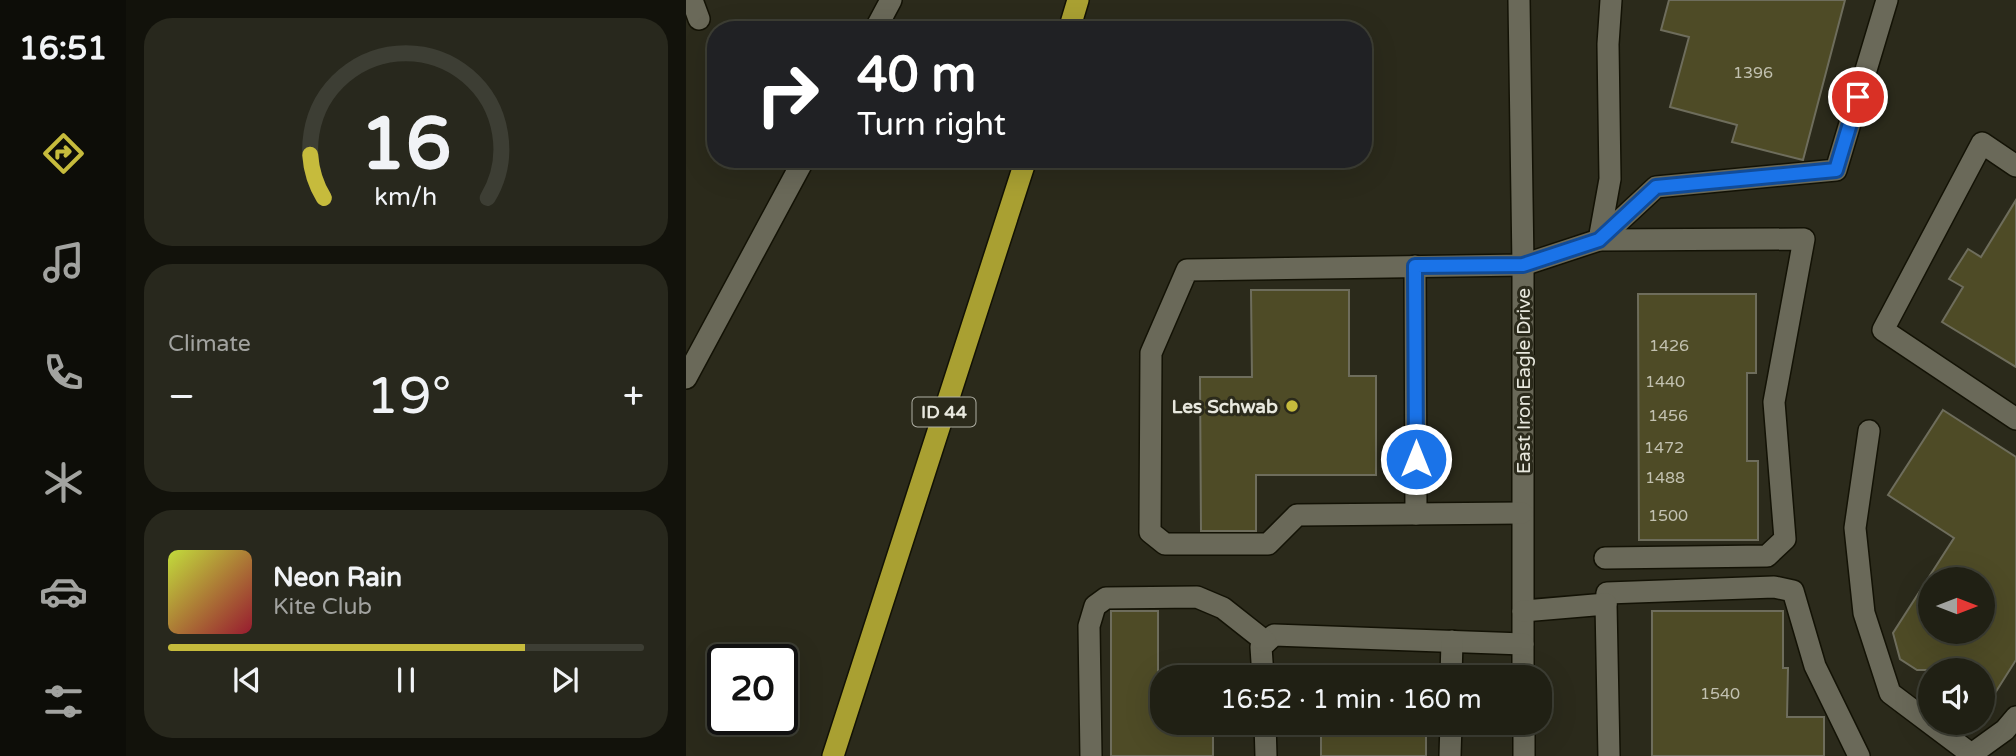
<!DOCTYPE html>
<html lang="en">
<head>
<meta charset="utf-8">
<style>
	body { margin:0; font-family:"Varela Round",sans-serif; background:#28281d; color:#f1f3f6; height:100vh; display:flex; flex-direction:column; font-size:26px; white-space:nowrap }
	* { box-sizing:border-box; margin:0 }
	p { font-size:23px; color:#a2a3a0 }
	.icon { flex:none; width:38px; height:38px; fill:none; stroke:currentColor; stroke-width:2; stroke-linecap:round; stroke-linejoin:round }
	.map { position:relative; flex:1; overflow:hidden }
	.sheet { display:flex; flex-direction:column; gap:18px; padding:18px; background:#12120b; width:560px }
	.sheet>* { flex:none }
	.guide { position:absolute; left:21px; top:21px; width:665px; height:147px; border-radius:28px; box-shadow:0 7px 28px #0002,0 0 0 2px #3d3e34; background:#202124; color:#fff; overflow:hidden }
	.needle { width:46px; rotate:90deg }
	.fabs { position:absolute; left:1232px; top:567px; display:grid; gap:14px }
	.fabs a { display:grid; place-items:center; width:77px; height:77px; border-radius:50%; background:#202014; box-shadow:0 7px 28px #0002,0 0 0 2px #3d3e34; font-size:35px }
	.speed { position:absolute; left:21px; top:644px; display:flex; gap:14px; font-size:35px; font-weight:700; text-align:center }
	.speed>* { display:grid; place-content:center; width:91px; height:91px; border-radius:50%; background:#202014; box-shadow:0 7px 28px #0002,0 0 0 2px #3d3e34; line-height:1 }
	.speed .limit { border:4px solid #111; border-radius:10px; background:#fff; color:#111 }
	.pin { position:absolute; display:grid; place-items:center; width:60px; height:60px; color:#fff; margin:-30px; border:4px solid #fff; border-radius:50%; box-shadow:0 2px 7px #0007 }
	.me { position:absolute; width:77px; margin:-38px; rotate:0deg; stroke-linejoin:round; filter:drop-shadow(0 0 5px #0008) }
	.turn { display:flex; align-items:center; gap:24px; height:147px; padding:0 35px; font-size:32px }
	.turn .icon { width:91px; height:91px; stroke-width:2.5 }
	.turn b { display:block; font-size:49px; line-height:60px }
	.big { font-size:52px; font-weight:600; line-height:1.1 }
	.sheet .tile { flex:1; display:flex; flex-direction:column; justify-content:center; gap:10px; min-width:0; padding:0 24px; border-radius:28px; background:#28281d }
	.sheet .dial { align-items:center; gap:0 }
	.dial svg { height:182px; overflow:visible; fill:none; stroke:#3d3e34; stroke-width:7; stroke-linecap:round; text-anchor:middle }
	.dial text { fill:#f1f3f6; stroke:none }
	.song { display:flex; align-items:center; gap:21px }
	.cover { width:84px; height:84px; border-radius:10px; background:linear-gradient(135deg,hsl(70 70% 55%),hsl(350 70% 35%)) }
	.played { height:7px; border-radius:4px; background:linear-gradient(90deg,#c6bb3c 75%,#3d3e34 75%) }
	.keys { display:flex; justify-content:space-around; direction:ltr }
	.heat { display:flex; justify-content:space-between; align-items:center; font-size:38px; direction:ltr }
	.trip { position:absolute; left:464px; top:665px; width:402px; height:70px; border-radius:28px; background:#202014; box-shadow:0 7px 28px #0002,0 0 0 2px #3d3e34; font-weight:600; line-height:70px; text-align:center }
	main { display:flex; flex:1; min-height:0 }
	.tabs { display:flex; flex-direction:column; width:126px; justify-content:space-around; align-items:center; background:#0d0d08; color:#a2a3a0 }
	.tabs .icon { width:49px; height:49px }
	.tabs .active { color:#c6bb3c }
	.tabs b { font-size:32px; color:#f1f3f6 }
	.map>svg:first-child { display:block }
	.building { fill:#4e4b26; stroke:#6e6d5c; stroke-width:2; fill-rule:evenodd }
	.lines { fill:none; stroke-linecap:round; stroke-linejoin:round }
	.minor-casing { stroke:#131205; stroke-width:24 }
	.highway-casing { stroke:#131205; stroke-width:24 }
	.minor { stroke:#6a6959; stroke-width:21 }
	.highway { stroke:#a9a032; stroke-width:21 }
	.route-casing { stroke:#114b97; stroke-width:18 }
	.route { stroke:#1a73e8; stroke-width:12 }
	.poi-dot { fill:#c6bb3c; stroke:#2b2a1b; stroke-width:2.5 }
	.labels { text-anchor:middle; stroke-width:6; stroke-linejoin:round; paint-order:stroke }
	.number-label { font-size:16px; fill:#c2c1b0 }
	.shield { fill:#2b2a1b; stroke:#afafa4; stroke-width:2 }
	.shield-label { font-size:18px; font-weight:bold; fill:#e8e8de }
	.street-label { font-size:19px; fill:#e8e8de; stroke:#2b2a1b }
	.poi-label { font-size:19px; font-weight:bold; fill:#e8e8de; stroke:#2b2a1b; text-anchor:end }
</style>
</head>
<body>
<main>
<nav class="tabs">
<b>16:51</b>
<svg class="icon active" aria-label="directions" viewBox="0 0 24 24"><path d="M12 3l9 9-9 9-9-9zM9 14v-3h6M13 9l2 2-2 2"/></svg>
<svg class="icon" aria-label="music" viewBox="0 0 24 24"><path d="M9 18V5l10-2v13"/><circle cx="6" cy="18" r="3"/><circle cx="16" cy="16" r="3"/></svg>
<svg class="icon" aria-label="phone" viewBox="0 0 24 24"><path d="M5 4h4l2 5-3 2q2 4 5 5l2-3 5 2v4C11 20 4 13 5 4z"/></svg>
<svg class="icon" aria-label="climate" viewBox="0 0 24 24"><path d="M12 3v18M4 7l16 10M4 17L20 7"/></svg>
<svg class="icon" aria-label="car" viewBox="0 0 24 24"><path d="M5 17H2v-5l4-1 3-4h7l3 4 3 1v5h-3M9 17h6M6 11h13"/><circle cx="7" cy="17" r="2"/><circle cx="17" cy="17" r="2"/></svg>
<svg class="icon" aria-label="filters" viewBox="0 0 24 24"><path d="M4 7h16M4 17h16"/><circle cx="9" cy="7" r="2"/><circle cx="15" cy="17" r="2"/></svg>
</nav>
<section class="sheet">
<div class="tile dial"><svg viewBox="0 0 100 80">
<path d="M14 69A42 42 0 1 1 86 69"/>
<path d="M14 69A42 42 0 0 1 8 50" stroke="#c6bb3c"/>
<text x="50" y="56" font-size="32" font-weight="700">16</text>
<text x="50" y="72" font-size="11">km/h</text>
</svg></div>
<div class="tile"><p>Climate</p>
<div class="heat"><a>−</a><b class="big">19°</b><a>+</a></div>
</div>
<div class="tile">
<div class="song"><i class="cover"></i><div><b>Neon Rain</b><p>Kite Club</p></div></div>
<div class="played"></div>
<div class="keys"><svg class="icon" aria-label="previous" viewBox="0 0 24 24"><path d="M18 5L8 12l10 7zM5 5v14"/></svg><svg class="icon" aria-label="pause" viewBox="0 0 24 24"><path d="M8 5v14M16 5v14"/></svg><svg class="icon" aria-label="next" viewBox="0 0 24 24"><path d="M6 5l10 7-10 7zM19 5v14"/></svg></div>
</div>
</section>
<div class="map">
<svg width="1330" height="756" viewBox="0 0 1330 756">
	<rect width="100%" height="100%" fill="#2b2a1b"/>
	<!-- building -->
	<g class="building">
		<path d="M983,0H1159L1117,160L1046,142L1051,125L984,107L1003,37L975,30Z"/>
		<path d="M1330,200V367L1256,322L1277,287L1263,279L1282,249L1295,257Z"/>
		<path d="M565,290H663V376H690V475H570V531H515L514,377H566Z"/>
		<path d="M952,294H1070V373H1061V461H1072V540H953Z"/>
		<path d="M1257,410L1330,457V660L1297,712V670H1231L1214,659L1207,633L1268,538L1202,495ZM1244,579H1297V632H1244Z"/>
		<path d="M425,611H472V673H476V723H527V756H425Z"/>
		<path d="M966,611H1097V668H1102L1101,717H1138V756H966Z"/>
		<rect x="635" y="723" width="105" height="33"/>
	</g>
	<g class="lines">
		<!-- minor casing -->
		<g class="minor-casing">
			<g id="minor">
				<path d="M6,0L13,19"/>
				<path d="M833,0L837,265V677"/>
				<path d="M189,30L205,0"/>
				<path d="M1330,166L1296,143L1197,330L1330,419"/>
				<path d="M729,266L730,514"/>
				<path d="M0,378L118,159"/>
				<path d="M1183,431L1169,528L1178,613L1204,693L1285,754"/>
				<path d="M836,513L611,515L582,544H479L464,532L465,353L501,270L837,265L913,240L970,187L1150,170L1201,0"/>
				<path d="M919,558L1081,556L1099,539L1088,402L1118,239L913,240L924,179L922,44L925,0"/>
				<path d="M920,604L921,593L1088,587L1107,591L1129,666L1173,756"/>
				<path d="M837,611L920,604L923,756"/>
				<path d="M577,677L575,647L588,635L837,644"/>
				<path d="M765,677L766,641"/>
				<path d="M579,723L580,756"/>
				<path d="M838,723V756"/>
				<path d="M405,756L403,626L409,606L420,598L511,597L537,608L580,642"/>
				<path d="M764,756L765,723"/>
				<path d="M1283,756L1319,730L1330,717"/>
			</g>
		</g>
		<!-- highway casing -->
		<g class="highway-casing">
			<g id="highway">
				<path d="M383,30L392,0"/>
				<path d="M147,756L340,159"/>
			</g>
		</g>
		<!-- minor -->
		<use href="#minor" class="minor"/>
		<!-- highway -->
		<use href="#highway" class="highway"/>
	</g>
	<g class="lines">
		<!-- route casing -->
		<g class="route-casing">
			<path id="route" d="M730,459L729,266L837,265L913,240L970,187L1150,170L1172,97"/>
		</g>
		<!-- route -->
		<use href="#route" class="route"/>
	</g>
	<!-- markers -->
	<circle class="poi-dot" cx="606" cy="406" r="7"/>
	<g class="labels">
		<!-- number labels -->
		<g class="number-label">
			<text x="1067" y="78">1396</text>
			<text x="983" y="351">1426</text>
			<text x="979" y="387">1440</text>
			<text x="982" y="421">1456</text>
			<text x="978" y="453">1472</text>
			<text x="979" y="483">1488</text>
			<text x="982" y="521">1500</text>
			<text x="1034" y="699">1540</text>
		</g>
		<!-- shield labels -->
		<rect class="shield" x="226.5" y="397.5" width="63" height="29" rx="5"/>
		<g class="shield-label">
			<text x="258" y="418">ID 44</text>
		</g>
		<!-- street labels -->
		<g class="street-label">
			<text transform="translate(837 381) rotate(-90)" y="7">East Iron Eagle Drive</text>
		</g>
		<!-- poi labels -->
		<g class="poi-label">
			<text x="592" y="413">Les Schwab</text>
		</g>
	</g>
</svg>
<div class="fabs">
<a><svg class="needle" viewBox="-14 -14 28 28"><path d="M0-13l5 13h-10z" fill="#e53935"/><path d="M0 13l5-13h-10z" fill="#a2a3a0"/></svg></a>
<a><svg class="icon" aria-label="sound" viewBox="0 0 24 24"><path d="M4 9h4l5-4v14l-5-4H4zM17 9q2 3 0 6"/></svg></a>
</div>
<div class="speed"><div class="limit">20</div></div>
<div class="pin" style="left:1172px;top:97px;background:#d93025"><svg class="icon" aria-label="arrive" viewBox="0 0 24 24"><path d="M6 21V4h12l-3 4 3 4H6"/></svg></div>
<svg class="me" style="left:730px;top:459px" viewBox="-20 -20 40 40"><circle r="17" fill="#1a73e8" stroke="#fff" stroke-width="3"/><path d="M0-11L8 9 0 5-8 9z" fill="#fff"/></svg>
<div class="trip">16:52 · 1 min · 160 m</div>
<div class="guide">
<div class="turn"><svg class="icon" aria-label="right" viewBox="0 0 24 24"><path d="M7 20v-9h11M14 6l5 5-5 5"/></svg><div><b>40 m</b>Turn right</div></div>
</div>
</div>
</main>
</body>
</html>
